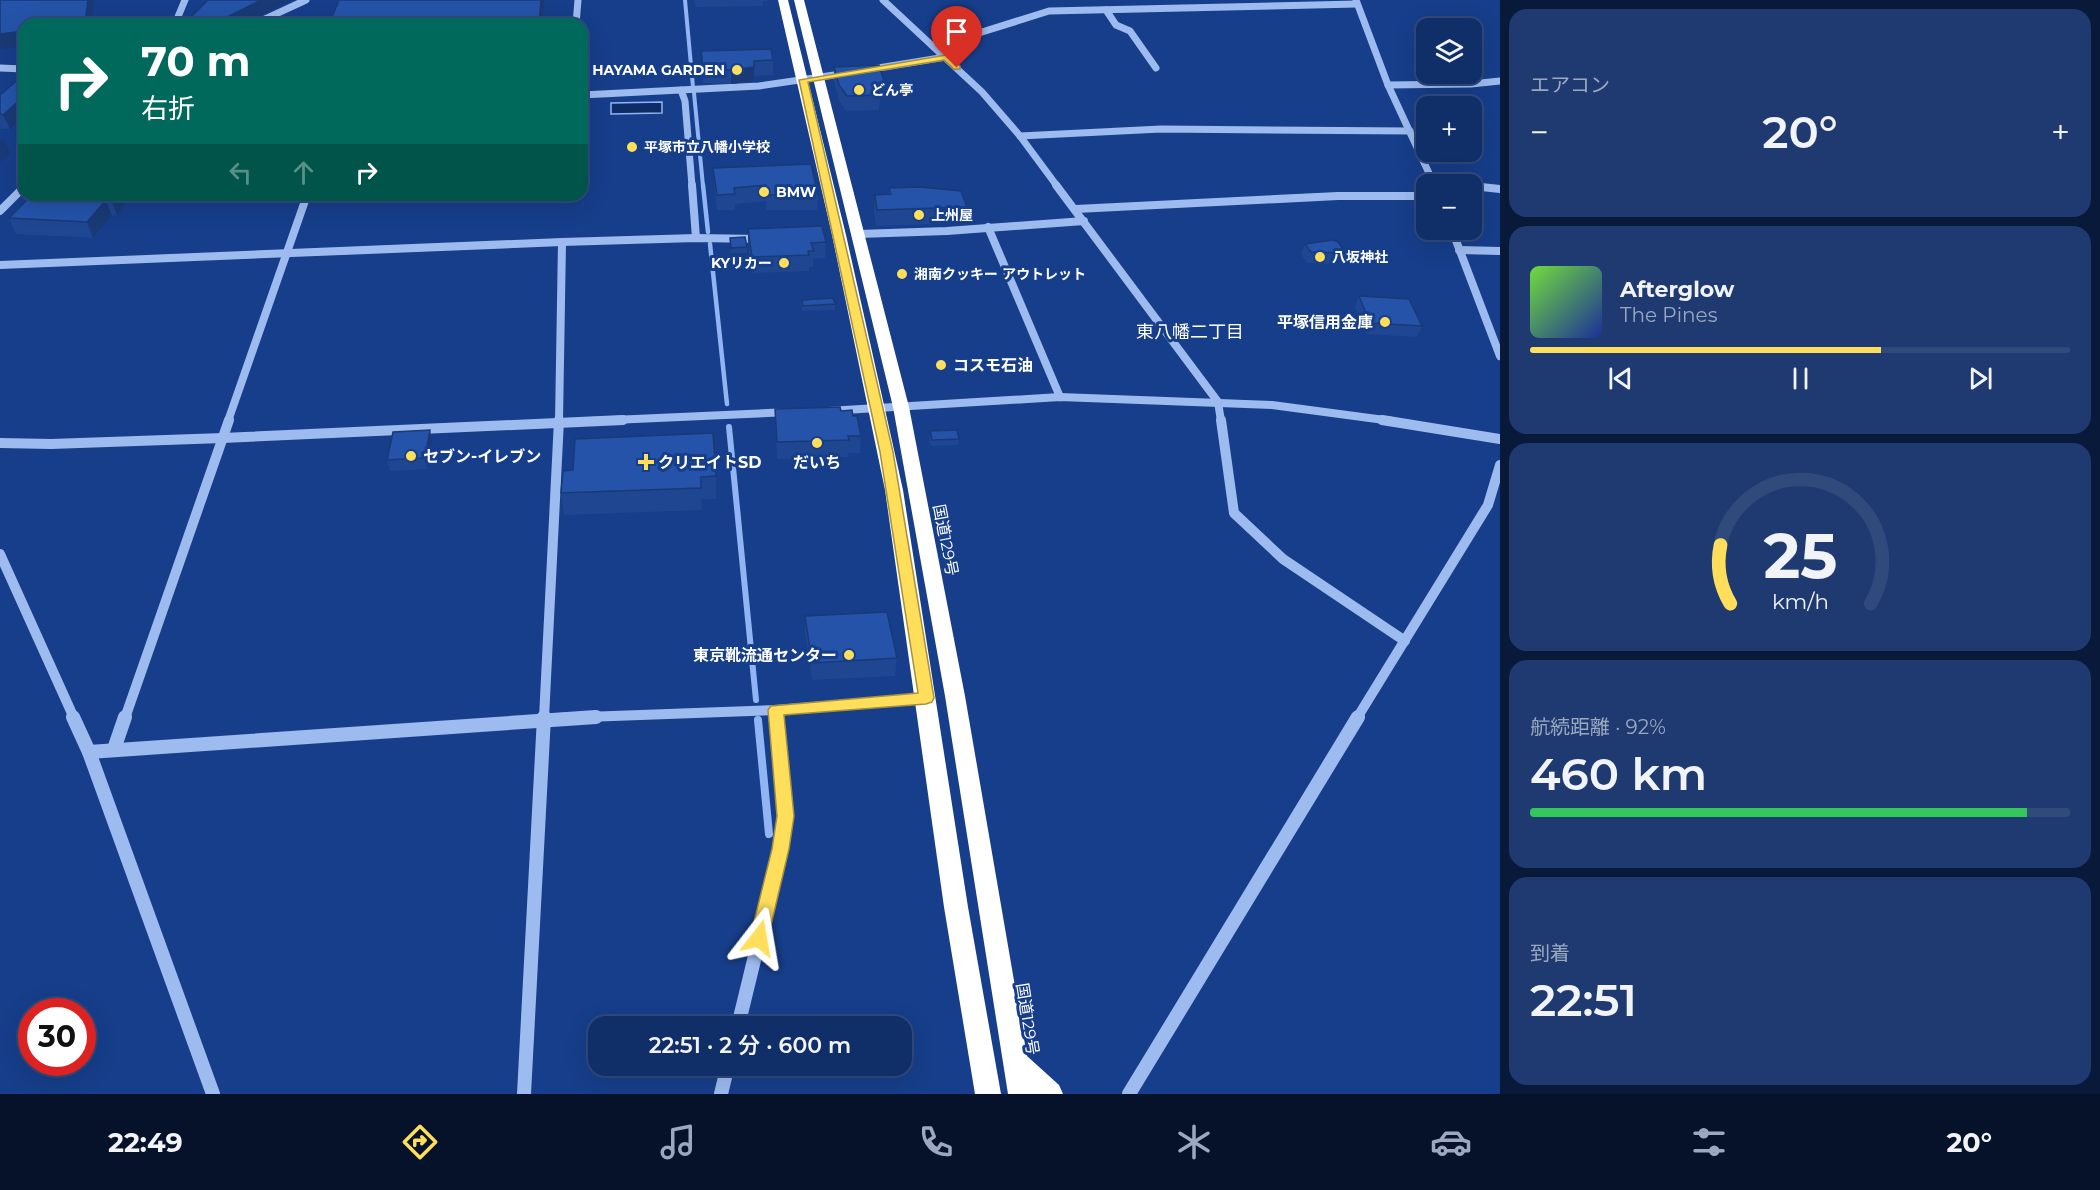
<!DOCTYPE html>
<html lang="ja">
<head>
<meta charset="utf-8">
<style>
	body { margin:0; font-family:Montserrat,"Noto Sans JP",sans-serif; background:#1e3a71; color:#f1f3f6; height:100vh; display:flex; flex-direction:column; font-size:22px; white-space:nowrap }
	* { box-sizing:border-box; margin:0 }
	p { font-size:20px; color:#9ca8c0 }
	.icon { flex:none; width:33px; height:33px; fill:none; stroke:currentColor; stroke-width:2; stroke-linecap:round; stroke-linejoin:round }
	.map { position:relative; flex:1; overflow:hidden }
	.drawer { display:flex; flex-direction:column; gap:9px; padding:9px; background:#091939; width:600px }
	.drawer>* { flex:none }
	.top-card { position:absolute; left:18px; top:18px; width:570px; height:183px; border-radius:18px; box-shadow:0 6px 24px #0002,0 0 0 2px #304a7c; background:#00695c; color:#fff; overflow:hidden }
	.fabs { position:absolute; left:1416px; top:18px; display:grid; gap:12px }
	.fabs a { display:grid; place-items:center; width:66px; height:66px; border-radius:12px; background:#102e68; box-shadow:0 6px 24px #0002,0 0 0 2px #304a7c; font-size:30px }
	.speed { position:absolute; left:18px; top:998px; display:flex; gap:12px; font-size:30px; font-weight:700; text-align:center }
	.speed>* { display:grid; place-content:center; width:78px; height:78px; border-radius:50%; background:#102e68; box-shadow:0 6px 24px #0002,0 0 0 2px #304a7c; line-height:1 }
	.speed .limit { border:9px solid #d22; background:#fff; color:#111 }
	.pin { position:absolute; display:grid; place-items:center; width:51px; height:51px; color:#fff; margin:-62px -26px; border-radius:50% 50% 50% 0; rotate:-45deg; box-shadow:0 0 6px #0007 }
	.pin .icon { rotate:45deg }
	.me { position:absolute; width:66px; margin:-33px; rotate:14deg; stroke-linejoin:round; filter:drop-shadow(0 0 4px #0008) }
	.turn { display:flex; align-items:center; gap:21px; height:126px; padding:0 24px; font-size:27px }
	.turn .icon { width:78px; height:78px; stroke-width:2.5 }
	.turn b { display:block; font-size:42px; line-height:51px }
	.lanes { display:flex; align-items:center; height:57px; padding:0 24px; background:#0003; justify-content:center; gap:30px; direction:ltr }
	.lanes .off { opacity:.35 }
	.big { font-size:45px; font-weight:600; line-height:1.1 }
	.drawer .tile { flex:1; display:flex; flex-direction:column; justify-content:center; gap:9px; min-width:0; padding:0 21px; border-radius:18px; background:#1e3a71 }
	.drawer .dial { align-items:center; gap:0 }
	.dial svg { height:156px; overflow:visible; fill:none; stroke:#304a7c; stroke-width:7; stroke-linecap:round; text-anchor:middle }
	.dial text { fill:#f1f3f6; stroke:none }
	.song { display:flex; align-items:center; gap:18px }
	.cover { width:72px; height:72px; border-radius:9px; background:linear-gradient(135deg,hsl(100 70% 55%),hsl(230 70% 35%)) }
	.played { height:6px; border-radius:3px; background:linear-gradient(90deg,#ffde5b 65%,#304a7c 65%) }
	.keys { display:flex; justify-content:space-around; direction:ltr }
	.heat { display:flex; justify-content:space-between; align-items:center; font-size:33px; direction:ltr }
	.charge { height:9px; border-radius:4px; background:linear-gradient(90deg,#34c759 92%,#304a7c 0) }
	.trip { position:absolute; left:588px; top:1016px; width:324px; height:60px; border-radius:18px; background:#102e68; box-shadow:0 6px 24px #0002,0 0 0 2px #304a7c; font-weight:600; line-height:60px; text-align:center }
	.tabs { display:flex; height:96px; justify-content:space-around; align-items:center; background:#06122a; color:#9ca8c0 }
	.tabs .icon { width:42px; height:42px }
	.tabs .selected { color:#ffde5b }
	.tabs b { font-size:27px; color:#f1f3f6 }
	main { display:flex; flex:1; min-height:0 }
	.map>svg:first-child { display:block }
	.water { fill:#0e2c67; stroke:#90b5f2; stroke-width:1.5 }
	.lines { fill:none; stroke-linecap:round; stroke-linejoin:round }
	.stream-far3 { stroke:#90b5f2; stroke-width:4 }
	.stream-far2 { stroke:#90b5f2; stroke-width:4.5 }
	.stream-far1 { stroke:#90b5f2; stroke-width:6 }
	.stream { stroke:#90b5f2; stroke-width:8 }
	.minor-far3 { stroke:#9ebbef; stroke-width:7 }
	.minor-far2 { stroke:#9ebbef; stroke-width:8 }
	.minor-far1 { stroke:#9ebbef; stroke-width:10 }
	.minor { stroke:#9ebbef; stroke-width:14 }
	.highway { fill:#fff; fill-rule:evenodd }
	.wall { fill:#1f4791 }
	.shaded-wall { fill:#193a76 }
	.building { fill:#2453a9; stroke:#193a76; stroke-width:1.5 }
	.route { fill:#ffde5b; stroke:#a6903b; stroke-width:1.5 }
	.poi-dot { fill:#ffde5b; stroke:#163e8a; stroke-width:2 }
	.labels { text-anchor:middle; stroke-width:6; stroke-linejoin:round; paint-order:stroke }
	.far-poi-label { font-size:14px; font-weight:bold; fill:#fff; stroke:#163e8a; text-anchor:start }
	.poi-label { font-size:16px; font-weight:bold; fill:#fff; stroke:#163e8a; text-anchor:start }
	.street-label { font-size:16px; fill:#fff; stroke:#163e8a }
	.neighbourhood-label { font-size:18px; fill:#fff; stroke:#163e8a }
</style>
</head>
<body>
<main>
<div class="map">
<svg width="1500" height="1094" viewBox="0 0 1500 1094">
	<rect width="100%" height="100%" fill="#163e8a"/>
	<!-- water -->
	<path class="water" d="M662,102V113L611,114V103Z"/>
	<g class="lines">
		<!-- stream-far3 -->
		<g class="stream-far3">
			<path d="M685,0L693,87"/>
			<path d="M694,93L703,186"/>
		</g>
		<!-- stream-far2 -->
		<g class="stream-far2">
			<path d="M703,185L708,232"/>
			<path d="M710,244L727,404"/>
		</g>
		<!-- stream-far1 -->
		<path class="stream-far1" d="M729,427L756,700"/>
		<!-- stream -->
		<path class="stream" d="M758,720L769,834"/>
		<!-- minor-far3 -->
		<g class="minor-far3">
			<path d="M883,0L982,92L1020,136L1057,186"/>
			<path d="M1356,0L1388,85L1434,184"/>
			<path d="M1106,10L1116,25L1130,31L1156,68"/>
			<path d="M175,24L185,0"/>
			<path d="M254,24L306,0"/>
			<path d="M576,24L578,0"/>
			<path d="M940,53L951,44L966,37L1049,11L1357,4"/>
			<path d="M0,68L24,69"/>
			<path d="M866,70L946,57"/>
			<path d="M1388,85L1471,84L1500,81"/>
			<path d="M681,90L685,101L692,186"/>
			<path d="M582,95L759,86L848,73"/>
			<path d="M1020,136L1161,129L1410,131"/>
			<path d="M1433,183L1453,184"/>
			<path d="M1472,186H1475"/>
		</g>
		<!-- minor-far2 -->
		<g class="minor-far2">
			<path d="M692,185L696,238"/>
			<path d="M1056,185L1218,402L1221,421"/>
			<path d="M1472,186L1500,189"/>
			<path d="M1076,209L1338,196H1426"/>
			<path d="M0,211L24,187"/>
			<path d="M988,227L1060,397"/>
			<path d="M1452,230L1500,356"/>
			<path d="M859,234L947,231L1084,221"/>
			<path d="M1459,250L1500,251"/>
			<path d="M0,265L562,242L696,238L761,239"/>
			<path d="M828,411L1060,397L1272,405L1392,421"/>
			<path d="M228,421L307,195"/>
			<path d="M559,421L562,242"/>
			<path d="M590,421L789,412"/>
		</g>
		<!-- minor-far1 -->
		<g class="minor-far1">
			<path d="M1221,420L1234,513L1283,559L1405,641"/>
			<path d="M1382,420L1500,439"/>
			<path d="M0,443L51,444L223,438L623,420"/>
			<path d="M0,554L74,718"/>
			<path d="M776,710L777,718"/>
			<path d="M125,718L229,420"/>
			<path d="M544,718L559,420"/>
			<path d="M558,718L776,710L926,698"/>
			<path d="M1357,718L1488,505L1500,465"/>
		</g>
		<!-- minor -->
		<g class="minor">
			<path d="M73,717L89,752L213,1094"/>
			<path d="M114,749L125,717"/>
			<path d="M89,752L596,717"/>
			<path d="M738,1026L781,849L786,816L777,717"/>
			<path d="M524,1094L544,717"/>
			<path d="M721,1094L728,1065"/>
			<path d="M1129,1094L1358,717"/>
		</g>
		<!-- highway -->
		<g class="highway">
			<path d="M778,0H788L846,235L903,490L968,907L1001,1094H975L944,907L885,490L832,235Z"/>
			<path d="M794,0H804L909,407L965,696L1027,1056L1059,1085L1063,1094H1008L945,696L893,407Z"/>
		</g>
	</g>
	<!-- wall -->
	<g class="wall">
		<path d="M694,0H769V1H763V6L696,7Z"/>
		<path d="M701,51L773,60V75L754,76V81L731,84L703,83Z"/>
		<path d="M834,67L885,84L884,98H880L879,110L846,111L839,100L834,81Z"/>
		<path d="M0,95L10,129H0Z"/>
		<path d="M24,131V149L19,136Z"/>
		<path d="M713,168L818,194L817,210H766V201L735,204V210H717L714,183Z"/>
		<path d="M889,188L967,207L965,223L876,226L874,210L875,195L889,194Z"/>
		<path d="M32,195H131L124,204V206L117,215L112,216L93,238L16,234L9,218Z"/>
		<path d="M138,195H176L160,204L139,197Z"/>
		<path d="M748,229L826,242L825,258L813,259V267H809V271L752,273L748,245Z"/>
		<path d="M730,238L747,247V253H731Z"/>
		<path d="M1305,244L1343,249L1338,264L1307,263L1301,254Z"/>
		<path d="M1359,296L1422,326L1417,337L1366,334L1355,307Z"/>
		<path d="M802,300L835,304V310L803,311L801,305Z"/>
		<path d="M775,409L841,411L853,416L861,436L860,453H848V457L777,459L775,426Z"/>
		<path d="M930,431L959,439L958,445L931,446L929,437Z"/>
		<path d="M432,442L428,469L390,471L387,460Z"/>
		<path d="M563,471L716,476V499H701L702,510L564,515L561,493Z"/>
		<path d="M805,616L897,658L895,676L812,680L805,633Z"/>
	</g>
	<!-- shaded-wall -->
	<g class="shaded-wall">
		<path d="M88,0H94L91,24H85Z"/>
		<path d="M261,0H292L244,24H214Z"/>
		<path d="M541,0H544L542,24H539Z"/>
		<path d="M24,31V46L0,49V34Z"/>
		<path d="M754,67V81L731,84V70Z"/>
		<path d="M24,96V116L10,129L3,115Z"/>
		<path d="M3,138L10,153L0,162V141Z"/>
		<path d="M115,195H131L124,204V206L117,215L111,200Z"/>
		<path d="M157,195H176L160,204Z"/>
		<path d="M106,200L112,216L93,238L87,222Z"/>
		<path d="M430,430L432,442L428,469L425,458Z"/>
	</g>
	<!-- building -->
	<g class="building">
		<path d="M0,0H88L85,24H24V31L0,34Z"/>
		<path d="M208,0H261L213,24L185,23Z"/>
		<path d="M339,0H541L539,24H329Z"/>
		<path d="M771,49L773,60L754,61V67L731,70L703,68L701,51Z"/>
		<path d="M879,65L885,84H876L880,95L847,96L839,85L834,67Z"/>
		<path d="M21,77H24V96L3,115L0,114V95Z"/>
		<path d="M24,131V136H19Z"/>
		<path d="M811,164L818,194L766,195V185L734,188L735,194L717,195L713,168Z"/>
		<path d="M920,187L961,191L967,207L877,210L875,195L891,194L889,188Z"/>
		<path d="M32,195H115L111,200H106L87,222L9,218Z"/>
		<path d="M822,226L826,242L811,243L814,251H808L809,255L752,257L748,229Z"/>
		<path d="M745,237L747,247L731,248L730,238Z"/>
		<path d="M1333,240L1338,242L1343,249L1339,250L1342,253L1311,252L1305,244Z"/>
		<path d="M1359,296L1409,299L1422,326L1370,323Z"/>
		<path d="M833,298L835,304L803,306L802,300Z"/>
		<path d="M840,407L841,411L852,410L853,416H857L861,436H848L849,440L777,442L775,409Z"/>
		<path d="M430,430L425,458L387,460L393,432Z"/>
		<path d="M957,430L959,439L932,440L930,431Z"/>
		<path d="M713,433L716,476L701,477V488L561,493L563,471L573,470L575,439Z"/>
		<path d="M887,612L897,658L812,663L805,616Z"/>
	</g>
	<!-- route -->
	<path class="route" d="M946,55L960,66V69H954L944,60L808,82L893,452L934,698L932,702L926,704L784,715L794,816L789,849L768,938L766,943L759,946L753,943L750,938L772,849L777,816L768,710L771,706L918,693L880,452L799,80Z"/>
	<!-- markers -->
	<g class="poi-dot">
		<circle cx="737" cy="70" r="6"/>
		<circle cx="859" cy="90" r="6"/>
		<circle cx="632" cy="147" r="6"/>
		<circle cx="764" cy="192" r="6"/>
		<circle cx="919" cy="215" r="6"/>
		<circle cx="1320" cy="257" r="6"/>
		<circle cx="784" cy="263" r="6"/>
		<circle cx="902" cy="274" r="6"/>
		<circle cx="1385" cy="322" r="6"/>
		<circle cx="941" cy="365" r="6"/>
		<circle cx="817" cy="443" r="6"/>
		<circle cx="411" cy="456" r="6"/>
		<path d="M643 453h6v6h6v6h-6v6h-6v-6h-6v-6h6z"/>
		<circle cx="849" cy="655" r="6"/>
	</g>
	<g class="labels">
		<!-- far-poi labels -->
		<g class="far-poi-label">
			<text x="725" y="75" text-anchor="end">HAYAMA GARDEN</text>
			<text x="871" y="95">どん亭</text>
			<text x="644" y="152">平塚市立八幡小学校</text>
			<text x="776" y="197">BMW</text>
			<text x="931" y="220">上州屋</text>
			<text x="1332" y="262">八坂神社</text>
			<text x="772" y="268" text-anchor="end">KYリカー</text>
			<text x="914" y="279">湘南クッキー アウトレット</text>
		</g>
		<!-- poi labels -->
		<g class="poi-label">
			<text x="1373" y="328" text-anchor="end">平塚信用金庫</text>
			<text x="953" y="371">コスモ石油</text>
			<text x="423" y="462">セブン-イレブン</text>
			<text x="658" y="468">クリエイトSD</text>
			<text x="817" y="468" text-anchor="middle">だいち</text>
			<text x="837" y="661" text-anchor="end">東京靴流通センター</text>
		</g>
		<!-- street labels -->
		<g class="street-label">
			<text transform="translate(946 540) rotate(79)" y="6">国道129号</text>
			<text transform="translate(1028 1019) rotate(81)" y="6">国道129号</text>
		</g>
		<!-- neighbourhood labels -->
		<g class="neighbourhood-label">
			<text x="1190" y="338">東八幡二丁目</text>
		</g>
	</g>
</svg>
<div class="fabs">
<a><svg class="icon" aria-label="layers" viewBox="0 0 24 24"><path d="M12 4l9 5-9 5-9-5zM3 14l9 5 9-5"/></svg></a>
<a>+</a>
<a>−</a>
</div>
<div class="speed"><div class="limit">30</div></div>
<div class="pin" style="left:957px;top:68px;background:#d93025"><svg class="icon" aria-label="arrive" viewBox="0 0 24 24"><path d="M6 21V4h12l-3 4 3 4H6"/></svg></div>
<svg class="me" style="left:759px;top:938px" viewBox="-20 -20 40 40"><path d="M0-17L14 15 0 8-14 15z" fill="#ffde5b" stroke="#fff" stroke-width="4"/></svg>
<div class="trip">22:51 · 2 分 · 600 m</div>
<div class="top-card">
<div class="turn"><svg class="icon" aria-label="right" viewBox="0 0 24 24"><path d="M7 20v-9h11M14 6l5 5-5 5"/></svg><div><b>70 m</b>右折</div></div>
<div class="lanes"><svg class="icon off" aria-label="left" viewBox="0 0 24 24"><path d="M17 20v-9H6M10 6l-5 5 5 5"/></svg><svg class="icon off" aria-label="ahead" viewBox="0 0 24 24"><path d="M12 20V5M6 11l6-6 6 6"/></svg><svg class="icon" aria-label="right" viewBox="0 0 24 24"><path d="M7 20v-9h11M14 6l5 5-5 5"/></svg></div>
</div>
</div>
<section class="drawer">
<div class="tile"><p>エアコン</p>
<div class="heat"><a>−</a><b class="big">20°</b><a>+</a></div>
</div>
<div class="tile">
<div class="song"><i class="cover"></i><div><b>Afterglow</b><p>The Pines</p></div></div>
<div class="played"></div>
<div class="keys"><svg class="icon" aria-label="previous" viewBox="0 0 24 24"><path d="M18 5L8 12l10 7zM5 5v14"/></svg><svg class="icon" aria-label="pause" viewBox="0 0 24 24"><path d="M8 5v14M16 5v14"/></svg><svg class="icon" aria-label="next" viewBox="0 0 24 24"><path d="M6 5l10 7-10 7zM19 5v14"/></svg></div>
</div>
<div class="tile dial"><svg viewBox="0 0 100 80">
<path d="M14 69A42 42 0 1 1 86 69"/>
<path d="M14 69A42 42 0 0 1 9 39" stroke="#ffde5b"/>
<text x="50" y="56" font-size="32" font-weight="700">25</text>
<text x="50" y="72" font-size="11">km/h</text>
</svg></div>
<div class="tile"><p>航続距離 · 92%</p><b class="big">460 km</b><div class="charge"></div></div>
<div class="tile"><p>到着</p><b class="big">22:51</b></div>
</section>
</main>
<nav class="tabs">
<b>22:49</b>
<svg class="icon selected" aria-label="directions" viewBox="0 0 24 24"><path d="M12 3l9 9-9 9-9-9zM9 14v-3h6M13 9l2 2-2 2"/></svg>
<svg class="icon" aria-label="music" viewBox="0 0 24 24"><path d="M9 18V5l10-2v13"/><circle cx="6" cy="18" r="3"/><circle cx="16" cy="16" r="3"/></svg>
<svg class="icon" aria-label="phone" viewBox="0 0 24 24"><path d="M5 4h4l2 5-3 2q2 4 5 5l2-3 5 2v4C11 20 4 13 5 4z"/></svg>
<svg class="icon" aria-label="climate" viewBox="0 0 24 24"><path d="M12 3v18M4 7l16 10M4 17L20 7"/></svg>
<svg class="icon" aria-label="car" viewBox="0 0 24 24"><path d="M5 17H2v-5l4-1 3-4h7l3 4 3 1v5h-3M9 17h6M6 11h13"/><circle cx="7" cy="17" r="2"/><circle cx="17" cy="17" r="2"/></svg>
<svg class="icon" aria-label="filters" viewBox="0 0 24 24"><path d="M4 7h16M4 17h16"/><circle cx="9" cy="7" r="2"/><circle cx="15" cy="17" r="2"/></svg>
<b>20°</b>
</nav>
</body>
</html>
